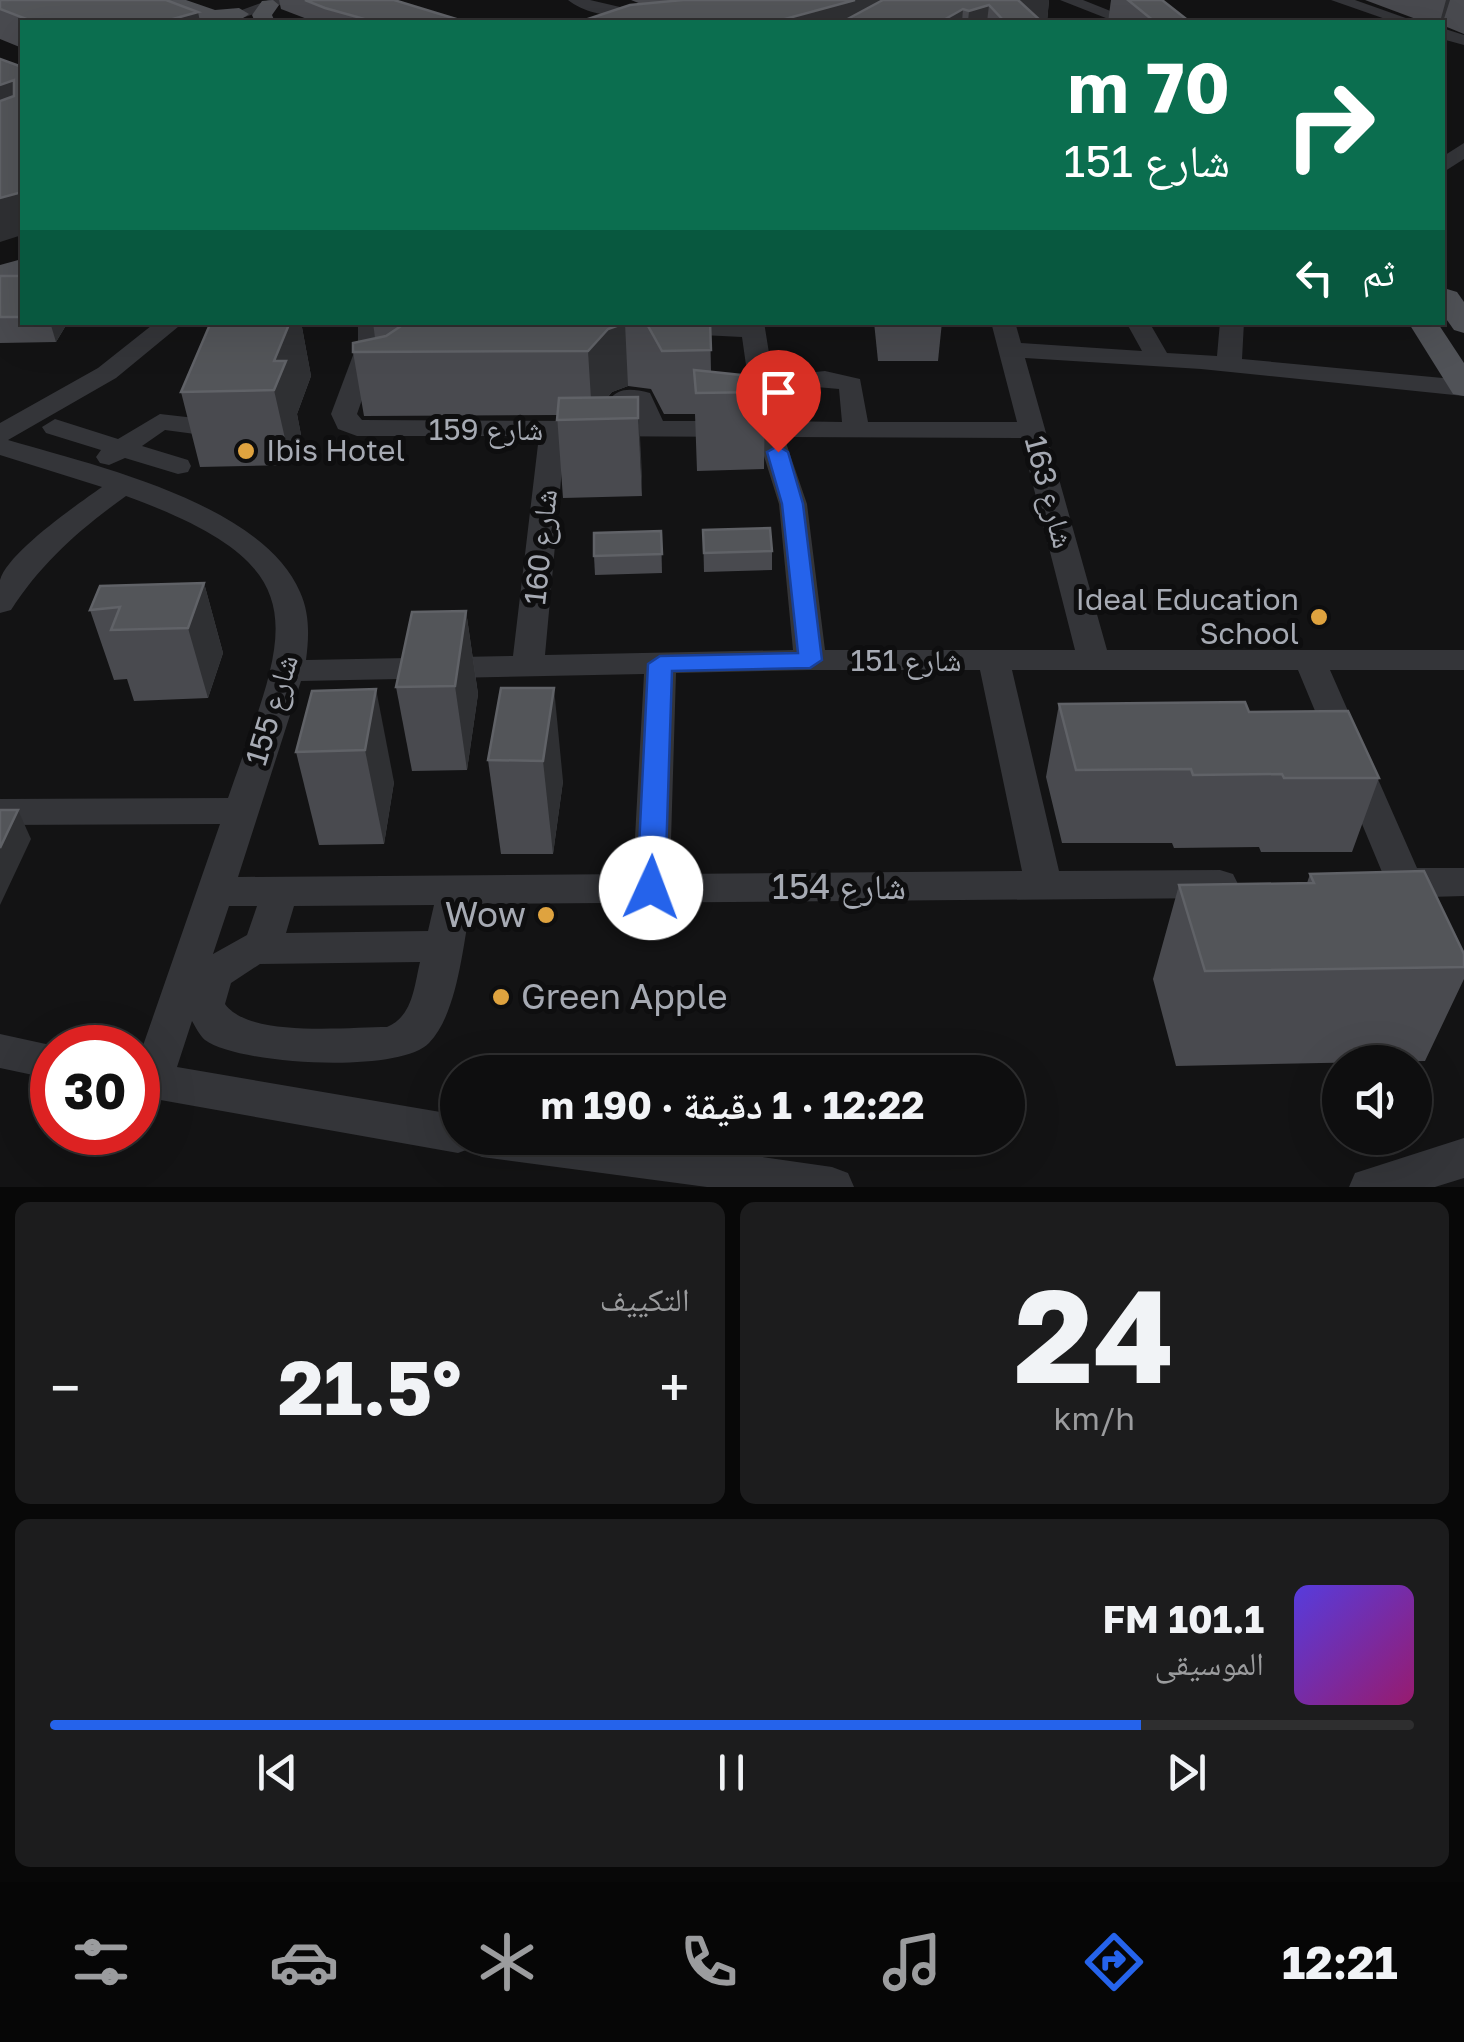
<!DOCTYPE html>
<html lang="ar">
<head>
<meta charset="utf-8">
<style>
	body { margin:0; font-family:"Golos Text","Noto Naskh Arabic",sans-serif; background:#1c1c1d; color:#f1f3f6; direction:rtl; height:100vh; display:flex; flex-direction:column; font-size:38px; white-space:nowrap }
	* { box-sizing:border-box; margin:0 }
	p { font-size:32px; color:#9b9c9e }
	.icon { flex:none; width:55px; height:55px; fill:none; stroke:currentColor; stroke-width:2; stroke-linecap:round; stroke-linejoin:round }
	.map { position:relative; height:1187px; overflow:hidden; direction:ltr }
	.drawer { display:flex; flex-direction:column; gap:15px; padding:15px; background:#080808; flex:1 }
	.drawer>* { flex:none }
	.top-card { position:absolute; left:20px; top:20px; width:1425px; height:305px; border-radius:0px; box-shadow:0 10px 40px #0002,0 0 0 2px #2e2e2f; direction:rtl; background:#0b6e4f; color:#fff; overflow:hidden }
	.fabs { position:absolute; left:1322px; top:1045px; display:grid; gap:20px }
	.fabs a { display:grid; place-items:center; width:110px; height:110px; border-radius:50%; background:#0e0e0f; box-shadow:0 10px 40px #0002,0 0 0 2px #2e2e2f; font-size:50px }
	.speed { position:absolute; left:30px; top:1025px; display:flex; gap:20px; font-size:50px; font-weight:700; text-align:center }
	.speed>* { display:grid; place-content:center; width:130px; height:130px; border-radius:50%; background:#0e0e0f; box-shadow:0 10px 40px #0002,0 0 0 2px #2e2e2f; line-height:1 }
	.speed .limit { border:15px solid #d22; background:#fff; color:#111 }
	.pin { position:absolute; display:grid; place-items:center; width:85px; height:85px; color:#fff; margin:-102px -42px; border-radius:50% 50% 50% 0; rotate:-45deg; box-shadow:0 0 10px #0007 }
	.pin .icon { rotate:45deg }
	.me { position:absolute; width:110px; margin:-55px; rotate:2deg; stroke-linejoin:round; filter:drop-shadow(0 0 8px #0008) }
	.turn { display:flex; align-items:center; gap:35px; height:210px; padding:0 50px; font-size:45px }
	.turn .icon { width:130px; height:130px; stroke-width:2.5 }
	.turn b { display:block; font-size:70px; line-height:85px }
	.then { display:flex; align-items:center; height:95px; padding:0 50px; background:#0003; gap:20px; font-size:38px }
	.big { font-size:75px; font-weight:700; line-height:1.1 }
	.drawer .card { flex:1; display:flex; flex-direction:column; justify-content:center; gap:15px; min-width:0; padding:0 35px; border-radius:15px; background:#1c1c1d }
	.drawer .dial { align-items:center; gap:0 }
	.dial b { font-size:130px; line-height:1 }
	.song { display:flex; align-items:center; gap:30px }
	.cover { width:120px; height:120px; border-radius:15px; background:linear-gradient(135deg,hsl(250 70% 55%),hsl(320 70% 35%)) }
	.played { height:10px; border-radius:5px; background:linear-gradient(90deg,#2563eb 80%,#2e2e2f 80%) }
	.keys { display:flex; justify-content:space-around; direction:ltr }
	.heat { display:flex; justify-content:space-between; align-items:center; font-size:55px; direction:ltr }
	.drawer .tiles { flex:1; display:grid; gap:15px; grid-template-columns:1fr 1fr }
	.card:last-child { grid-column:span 2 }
	.trip { position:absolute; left:440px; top:1055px; width:585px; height:100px; border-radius:50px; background:#0e0e0f; box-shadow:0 10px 40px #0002,0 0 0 2px #2e2e2f; font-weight:700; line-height:100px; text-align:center; direction:rtl }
	.menu { display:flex; height:160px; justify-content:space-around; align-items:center; background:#060606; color:#9b9c9e }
	.menu .icon { width:70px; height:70px }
	.menu .active { color:#2563eb }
	.menu b { font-size:45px; color:#f1f3f6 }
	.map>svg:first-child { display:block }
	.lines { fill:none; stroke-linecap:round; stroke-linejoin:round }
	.minor { fill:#343539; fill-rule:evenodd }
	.major { fill:#505257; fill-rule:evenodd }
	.wall { fill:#494a4f }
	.shaded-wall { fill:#2f3033 }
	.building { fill:#535559; stroke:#606267; stroke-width:2.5 }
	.route { fill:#2563eb; stroke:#184099; stroke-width:2.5 }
	.poi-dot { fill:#dfa33f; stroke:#0e0e0f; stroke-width:4 }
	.labels { text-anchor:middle; stroke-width:10; stroke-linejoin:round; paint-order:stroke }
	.street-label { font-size:30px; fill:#a6aab3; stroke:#0e0e0f }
	.poi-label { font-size:30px; fill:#a6aab3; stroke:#0e0e0f; text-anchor:start }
	.near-street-label { font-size:35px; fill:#a6aab3; stroke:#0e0e0f }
	.near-poi-label { font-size:35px; fill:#a6aab3; stroke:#0e0e0f; text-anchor:end }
</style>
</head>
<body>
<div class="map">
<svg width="1464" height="1187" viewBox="0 0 1464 1187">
	<rect width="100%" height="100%" fill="#131314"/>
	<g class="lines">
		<!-- minor -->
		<g class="minor">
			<path d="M269,0H294L239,19L231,14Z"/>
			<path d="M568,0H590L620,7L699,0C669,21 597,24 568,0Z"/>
			<path d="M1060,0H1083L1138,22H1116Z"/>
			<path d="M1331,0H1355L1417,22H1394Z"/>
			<path d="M1442,28L1464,35V45L1442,39Z"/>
			<path d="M1464,143V159L1442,173V157Z"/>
			<path d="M156,322H184L116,378L8,440C93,465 262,503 300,592C310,614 309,637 306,660L513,656L539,436H357L338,429L331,414L358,342V322H382V342L357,414L362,420L593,421C612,397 613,383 650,393L663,421H754L742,337L702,335L698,330L710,323L764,322L780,421L842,422L839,389L805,386L793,379L796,374L825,371L860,379L868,422H1017L991,322H1015L1021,343L1142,351L1126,322H1149L1167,353L1217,356L1220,322H1244L1242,359L1464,380V396L1201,369L1025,358L1107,650H1464V670H1330L1417,868H1464V896L1429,897L1424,906L1411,910L1398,906L1393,897L1378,893L1373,883L1382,872L1298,670H1012L1059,871L1220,870L1233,874L1238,884L1233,894L1220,898L471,904C463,944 458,1013 429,1043C400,1074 239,1065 205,1040C200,1036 195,1026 192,1021L177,1067L458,1115V1138H630L832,1167L848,1173L854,1187H707L482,1157L466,1150L458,1153L138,1096V1060L220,824L0,825V799L228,798C287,628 326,569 126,496C80,529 42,562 11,610L0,613C0,603 0,589 0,580C8,552 78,504 102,487L0,455V423L98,368ZM631,406L637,421H622L626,409ZM565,436L758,437L779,504L793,650L545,655ZM784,437L1021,438L1075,650H825L807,504ZM810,670H980L1022,871L670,874L676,673ZM644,674L633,874L238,877L301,681ZM434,905L428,931L286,933L294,906ZM229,906H257L247,935L213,954ZM420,962C414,987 413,1016 387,1027C348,1027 249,1038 225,1004L231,983L260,964Z"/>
			<path d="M160,414L195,418L208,426L195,434L165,430L142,446L188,460L191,466L188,472L178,474L125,458L109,465L100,463L96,457L101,450L46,433L42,427L55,419L118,439Z"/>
			<path d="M0,1034L64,1048H52V1079L0,1068Z"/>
			<path d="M1464,1138V1178L1435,1187H1349L1355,1173Z"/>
		</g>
		<!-- major -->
		<g class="major">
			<path d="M156,0H186L215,10L239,8L249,14C228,32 175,17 156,0Z"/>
			<path d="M262,1L273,0L279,5L272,15L275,22H255L252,15Z"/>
			<path d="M22,259V276L0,282V265Z"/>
			<path d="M1447,289L1457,292L1464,302V333L1454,330L1442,313V290Z"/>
			<path d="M1408,322H1437L1464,363V396L1453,394Z"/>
		</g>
	</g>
	<!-- wall -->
	<g class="wall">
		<path d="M0,0L198,12L200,22H22V48L0,39Z"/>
		<path d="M279,0H394L466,22H315L281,9Z"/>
		<path d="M631,0H1049L1047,22H579L641,4Z"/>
		<path d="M1111,0H1162L1190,22H1108Z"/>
		<path d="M1365,0H1464V34L1442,25V22H1424Z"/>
		<path d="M0,276H22V322H68L56,342L0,343Z"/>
		<path d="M211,322H301L311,376L297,414L301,435L291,465L200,467L181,392Z"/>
		<path d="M373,322H710L711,372L765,392L764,469L697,471L695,414H664L651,389L628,386L612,392L607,398L638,397L642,496L563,498L557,415L364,416L353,352L375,338Z"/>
		<path d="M874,322H942L938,361H878Z"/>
		<path d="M703,530L772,551V570L704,572Z"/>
		<path d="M661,531L662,573L595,575L594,556Z"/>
		<path d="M204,583L223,653L208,698L134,701L127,679L114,680L90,610Z"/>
		<path d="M466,611L478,694L467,770L412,771L396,687Z"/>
		<path d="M501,688L563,781L553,854H501L488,760Z"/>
		<path d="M312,691L394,782L384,844L319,845L296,752Z"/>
		<path d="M1059,704L1249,712L1379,778L1352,852H1261L1259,847L1174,848L1172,843H1062L1046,777Z"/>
		<path d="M1310,874L1464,954V979L1425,1061L1176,1066L1153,979L1179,885L1307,883Z"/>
	</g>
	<!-- shaded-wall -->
	<g class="shaded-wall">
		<path d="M855,0H890L846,22H774Z"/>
		<path d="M1017,0H1049L1047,22H1014Z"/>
		<path d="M1446,0H1450L1442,25V22H1440Z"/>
		<path d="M989,5L987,22H968L969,11Z"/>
		<path d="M963,9L962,22H940Z"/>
		<path d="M198,12L200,22H162Z"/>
		<path d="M14,80L22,110L0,126V85Z"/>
		<path d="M22,192V235L0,242V198Z"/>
		<path d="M50,322H68L56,342Z"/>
		<path d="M290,322H301L311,376L297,414L301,435L291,465L274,390V361Z"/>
		<path d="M625,323L628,386L612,392L592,415L588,351L608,329Z"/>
		<path d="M638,397L642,475V496L638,418Z"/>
		<path d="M204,583L223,653L208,698L188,628Z"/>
		<path d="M466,611L478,694L467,770L455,686Z"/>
		<path d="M554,688L563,781L553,854L543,761Z"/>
		<path d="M376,689L394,782L384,844L365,750Z"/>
		<path d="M18,810L31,839L0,905V848Z"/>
	</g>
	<!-- building -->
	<g class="building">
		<path d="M0,0H166L198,12L162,22H34L0,9Z"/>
		<path d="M305,0H394L466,22H375L325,8Z"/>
		<path d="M683,0H855L774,22H579L630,5Z"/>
		<path d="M883,0H1018L1042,22H1005L989,5L969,11L963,9L940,22H842Z"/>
		<path d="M1128,0H1162L1190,22H1155Z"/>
		<path d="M0,59L22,67V192L0,198V101L14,96V80L0,85Z"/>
		<rect x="0" y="276" width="22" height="41"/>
		<path d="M211,322H290L274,361H286L274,390L181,392Z"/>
		<path d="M407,322H710L711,350L662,351L648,326L625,323L608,329L588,351L353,352V343L386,336Z"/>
		<path d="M694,370L760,377L765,392L696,393Z"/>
		<path d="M638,397V418L557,420L559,398Z"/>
		<path d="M770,528L772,551L704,553L703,530Z"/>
		<path d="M661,531L662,554L594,556V533Z"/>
		<path d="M204,583L188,628L111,630L120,607L90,610L100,586Z"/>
		<path d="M466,611L455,686L396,687L412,612Z"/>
		<path d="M501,688H554L543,761L488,760Z"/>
		<path d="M376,689L365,750L296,752L312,691Z"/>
		<path d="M1245,702L1249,712L1348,711L1379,778H1284L1282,774L1193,775L1191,769L1076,770L1059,704Z"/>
		<path d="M0,810H18L0,848Z"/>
		<path d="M1424,871L1464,954V967L1205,971L1179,885L1314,883L1310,874Z"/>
	</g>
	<!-- route -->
	<path class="route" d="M778,446L788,452L803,504L822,660L810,668L672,671L665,888L661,895L651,898L641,895L637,888L648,664L660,656L798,653L782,504L767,452Z"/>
	<!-- markers -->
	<g class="poi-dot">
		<circle cx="246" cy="451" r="10"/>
		<circle cx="1319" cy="617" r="10"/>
		<circle cx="546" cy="915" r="10"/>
		<circle cx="501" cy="997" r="10"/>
	</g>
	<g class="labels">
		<!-- street labels -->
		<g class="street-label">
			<text x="486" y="440">شارع 159</text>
			<text transform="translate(1049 492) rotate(75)" y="10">شارع 163</text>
			<text transform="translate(541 547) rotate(-84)" y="10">شارع 160</text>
			<text x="906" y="671">شارع 151</text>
			<text transform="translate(272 710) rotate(-73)" y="10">شارع 155</text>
		</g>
		<!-- poi labels -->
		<g class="poi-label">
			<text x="266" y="461">Ibis Hotel</text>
			<text x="1299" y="610" text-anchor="end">Ideal Education<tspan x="1299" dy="34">School</tspan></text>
		</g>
		<!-- near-street labels -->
		<g class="near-street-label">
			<text x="839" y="899">شارع 154</text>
		</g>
		<!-- near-poi labels -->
		<g class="near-poi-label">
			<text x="526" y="927">Wow</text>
			<text x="521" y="1009" text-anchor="start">Green Apple</text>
		</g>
	</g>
</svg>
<div class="fabs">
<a><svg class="icon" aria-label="sound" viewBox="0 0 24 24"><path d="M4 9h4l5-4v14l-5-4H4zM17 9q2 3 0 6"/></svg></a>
</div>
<div class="speed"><div class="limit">30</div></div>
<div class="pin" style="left:778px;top:452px;background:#d93025"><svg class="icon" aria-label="arrive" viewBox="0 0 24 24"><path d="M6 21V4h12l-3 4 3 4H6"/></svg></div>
<svg class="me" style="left:651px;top:888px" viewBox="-20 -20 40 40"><circle r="19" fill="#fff"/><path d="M0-13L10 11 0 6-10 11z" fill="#2563eb"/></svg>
<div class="trip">12:22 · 1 دقيقة · 190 m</div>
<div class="top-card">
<div class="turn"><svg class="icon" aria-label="right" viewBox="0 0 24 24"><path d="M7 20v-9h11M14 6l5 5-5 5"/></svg><div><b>70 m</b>شارع 151</div></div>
<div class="then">ثم<svg class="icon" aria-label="left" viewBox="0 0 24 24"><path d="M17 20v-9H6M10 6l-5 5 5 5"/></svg></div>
</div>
</div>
<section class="drawer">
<div class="tiles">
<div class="card dial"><b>24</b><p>km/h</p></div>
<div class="card"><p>التكييف</p>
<div class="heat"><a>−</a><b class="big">21.5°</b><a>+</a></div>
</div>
<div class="card">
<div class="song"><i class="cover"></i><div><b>101.1 FM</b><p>الموسيقى</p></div></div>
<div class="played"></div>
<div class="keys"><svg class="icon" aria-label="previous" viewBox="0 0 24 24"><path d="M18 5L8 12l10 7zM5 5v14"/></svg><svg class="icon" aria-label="pause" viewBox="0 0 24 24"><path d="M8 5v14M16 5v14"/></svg><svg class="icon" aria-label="next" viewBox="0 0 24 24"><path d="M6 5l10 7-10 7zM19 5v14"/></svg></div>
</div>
</div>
</section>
<nav class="menu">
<b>12:21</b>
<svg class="icon active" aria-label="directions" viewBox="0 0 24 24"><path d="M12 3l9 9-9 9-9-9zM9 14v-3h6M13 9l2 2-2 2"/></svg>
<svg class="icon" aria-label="music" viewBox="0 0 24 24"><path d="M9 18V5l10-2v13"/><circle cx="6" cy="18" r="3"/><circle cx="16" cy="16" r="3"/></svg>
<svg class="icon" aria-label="phone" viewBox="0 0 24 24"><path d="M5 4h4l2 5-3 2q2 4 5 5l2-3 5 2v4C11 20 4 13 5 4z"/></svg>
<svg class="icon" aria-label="climate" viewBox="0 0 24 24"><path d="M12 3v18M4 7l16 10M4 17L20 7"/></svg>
<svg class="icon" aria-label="car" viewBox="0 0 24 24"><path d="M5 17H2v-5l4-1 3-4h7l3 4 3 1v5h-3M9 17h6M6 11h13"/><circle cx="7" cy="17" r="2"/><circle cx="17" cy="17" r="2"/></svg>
<svg class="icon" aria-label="filters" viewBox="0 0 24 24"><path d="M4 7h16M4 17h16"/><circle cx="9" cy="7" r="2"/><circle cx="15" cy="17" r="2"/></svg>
</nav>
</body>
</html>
